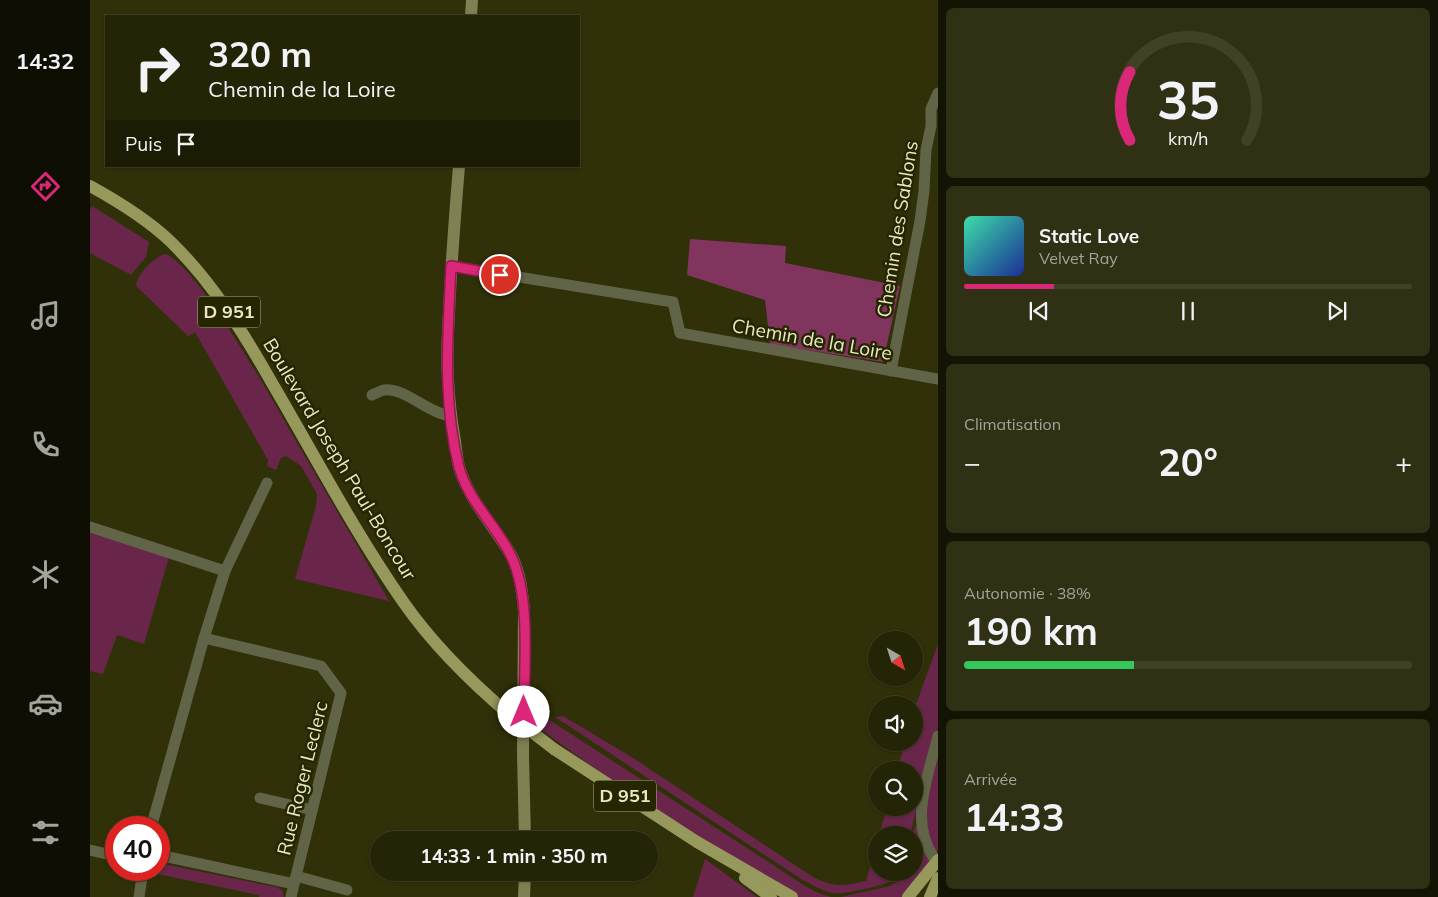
<!DOCTYPE html>
<html lang="fr">
<head>
<meta charset="utf-8">
<style>
	body { margin:0; font-family:Mulish,sans-serif; background:#303015; color:#f1f3f6; height:100vh; display:flex; flex-direction:column; font-size:19px; white-space:nowrap }
	* { box-sizing:border-box; margin:0 }
	p { font-size:16px; color:#a3a49b }
	.icon { flex:none; width:28px; height:28px; fill:none; stroke:currentColor; stroke-width:2; stroke-linecap:round; stroke-linejoin:round }
	.map { position:relative; flex:1; overflow:hidden }
	.drawer { display:flex; flex-direction:column; gap:8px; padding:8px; background:#141404; width:500px }
	.drawer>* { flex:none }
	.guide { position:absolute; left:15px; top:15px; width:475px; height:152px; border-radius:0px; box-shadow:0 1px 4px #0004,0 0 0 1px #414128; background:#242407; color:#f1f3f6; overflow:hidden }
	.needle { width:32px; rotate:141deg }
	.buttons { position:absolute; left:778px; top:631px; display:grid; gap:10px }
	.buttons a { display:grid; place-items:center; width:55px; height:55px; border-radius:50%; background:#242407; box-shadow:0 1px 4px #0004,0 0 0 1px #414128; font-size:25px }
	.speed { position:absolute; left:15px; top:816px; display:flex; gap:10px; font-size:25px; font-weight:700; text-align:center }
	.speed>* { display:grid; place-content:center; width:65px; height:65px; border-radius:50%; background:#242407; box-shadow:0 1px 4px #0004,0 0 0 1px #414128; line-height:1 }
	.speed .limit { border:8px solid #d22; background:#fff; color:#111 }
	.pin { position:absolute; display:grid; place-items:center; width:42px; height:42px; color:#fff; margin:-21px; border:2px solid #fff; border-radius:50%; box-shadow:0 1px 5px #0007 }
	.me { position:absolute; width:55px; margin:-28px; rotate:0deg; stroke-linejoin:round; filter:drop-shadow(0 0 4px #0008) }
	.turn { display:flex; align-items:center; gap:18px; height:105px; padding:0 20px; font-size:22px }
	.turn .icon { width:65px; height:65px; stroke-width:2.5 }
	.turn b { display:block; font-size:35px; line-height:42px }
	.then { display:flex; align-items:center; height:48px; padding:0 20px; background:#0003; gap:10px; font-size:19px }
	.big { font-size:38px; font-weight:700; line-height:1.1 }
	.drawer .widget { flex:1; display:flex; flex-direction:column; justify-content:center; gap:8px; min-width:0; padding:0 18px; border-radius:8px; background:#303015 }
	.drawer .dial { align-items:center; gap:0 }
	.dial svg { height:130px; overflow:visible; fill:none; stroke:#414128; stroke-width:7; stroke-linecap:round; text-anchor:middle }
	.dial text { fill:#f1f3f6; stroke:none }
	.song { display:flex; align-items:center; gap:15px }
	.cover { width:60px; height:60px; border-radius:8px; background:linear-gradient(135deg,hsl(160 70% 55%),hsl(230 70% 35%)) }
	.played { height:5px; border-radius:2px; background:linear-gradient(90deg,#db2777 20%,#414128 20%) }
	.keys { display:flex; justify-content:space-around; direction:ltr }
	.heat { display:flex; justify-content:space-between; align-items:center; font-size:28px; direction:ltr }
	.charge { height:8px; border-radius:4px; background:linear-gradient(90deg,#34c759 38%,#414128 0) }
	.trip { position:absolute; left:280px; top:831px; width:288px; height:50px; border-radius:25px; background:#242407; box-shadow:0 1px 4px #0004,0 0 0 1px #414128; font-weight:700; line-height:50px; text-align:center }
	main { display:flex; flex:1; min-height:0 }
	.tabs { display:flex; flex-direction:column; width:90px; justify-content:space-around; align-items:center; background:#0e0e03; color:#a3a49b }
	.tabs .icon { width:35px; height:35px }
	.tabs .active { color:#db2777 }
	.tabs b { font-size:22px; color:#f1f3f6 }
	.map>svg:first-child { display:block }
	.green { fill:#69264a }
	.forest { fill:#81345d }
	.lines { fill:none; stroke-linecap:round; stroke-linejoin:round }
	.street { stroke:#626447; stroke-width:11 }
	.secondary { stroke:#7f8153; stroke-width:12 }
	.primary { stroke:#96985c; stroke-width:12 }
	.primary-bridge { stroke:#96985c; stroke-width:12 }
	.route-casing { stroke:#8e194d; stroke-width:12 }
	.route { stroke:#db2777; stroke-width:9 }
	.labels { text-anchor:middle; stroke-width:5; stroke-linejoin:round; paint-order:stroke }
	.shield { fill:#262600; stroke:#adae8a; stroke-width:1 }
	.shield-label { font-size:18px; font-weight:bold; fill:#e7e9c5 }
	.street-label { font-size:19px; fill:#e7e9c5; stroke:#262600 }
</style>
</head>
<body>
<main>
<nav class="tabs">
<b>14:32</b>
<svg class="icon active" aria-label="directions" viewBox="0 0 24 24"><path d="M12 3l9 9-9 9-9-9zM9 14v-3h6M13 9l2 2-2 2"/></svg>
<svg class="icon" aria-label="music" viewBox="0 0 24 24"><path d="M9 18V5l10-2v13"/><circle cx="6" cy="18" r="3"/><circle cx="16" cy="16" r="3"/></svg>
<svg class="icon" aria-label="phone" viewBox="0 0 24 24"><path d="M5 4h4l2 5-3 2q2 4 5 5l2-3 5 2v4C11 20 4 13 5 4z"/></svg>
<svg class="icon" aria-label="climate" viewBox="0 0 24 24"><path d="M12 3v18M4 7l16 10M4 17L20 7"/></svg>
<svg class="icon" aria-label="car" viewBox="0 0 24 24"><path d="M5 17H2v-5l4-1 3-4h7l3 4 3 1v5h-3M9 17h6M6 11h13"/><circle cx="7" cy="17" r="2"/><circle cx="17" cy="17" r="2"/></svg>
<svg class="icon" aria-label="filters" viewBox="0 0 24 24"><path d="M4 7h16M4 17h16"/><circle cx="9" cy="7" r="2"/><circle cx="15" cy="17" r="2"/></svg>
</nav>
<div class="map">
<svg width="848" height="897" viewBox="0 0 848 897">
	<rect width="100%" height="100%" fill="#303009"/>
	<!-- green -->
	<g class="green">
		<path d="M2,206L59,242L56,257L41,275L0,253V211Z"/>
		<path d="M75,254C110,266 191,416 213,453C242,503 271,552 299,601L205,579L226,506L227,494L211,466L196,456L191,458L186,470L177,466L178,460L105,332L98,336L46,286C47,274 64,257 75,254Z"/>
		<path d="M0,533L79,557L54,644L27,635L13,674L0,671Z"/>
		<path d="M848,644V726L820,835H789L797,808H824V770H807L815,743L824,742V710Z"/>
		<path d="M444,716L458,719L697,874C711,883 725,894 742,897H709L698,891L635,853L521,780L439,721Z"/>
		<path d="M473,716L540,756L723,877C745,888 753,886 776,881L786,845V872L809,873C807,877 805,879 801,881C793,886 752,895 743,893C732,891 721,884 711,879L465,717Z"/>
		<path d="M848,751V850L845,854L835,828L838,792Z"/>
		<path d="M825,826H829L841,859V864L812,897H751L800,886L807,882L814,873L824,872L823,835Z"/>
		<path d="M615,859L667,897H603Z"/>
		<path d="M69,863L186,887L192,890L194,897H169V895L58,872L59,870H69Z"/>
	</g>
	<!-- forest -->
	<path class="forest" d="M600,239L696,246L695,263L810,286L793,362L680,344L675,300L597,275Z"/>
	<g class="lines">
		<!-- street -->
		<g class="street">
			<path d="M361,266L583,302L590,333L848,379"/>
			<path d="M801,371L830,221L834,191L836,150L841,126V109L848,93"/>
			<path d="M282,395C286,393 290,391 294,390C314,387 338,413 360,416"/>
			<path d="M0,527L135,571"/>
			<path d="M114,638L231,666L251,693L204,884"/>
			<path d="M170,798L222,810"/>
			<path d="M61,828L114,638L135,571L177,483"/>
			<path d="M0,850L26,856"/>
			<path d="M69,855L204,884L201,897"/>
			<path d="M847,862C817,825 838,777 848,736"/>
			<path d="M206,876L257,890"/>
			<path d="M49,897L53,870"/>
		</g>
		<!-- secondary -->
		<g class="secondary">
			<path d="M381,16L382,0"/>
			<path d="M369,166C365,215 361,264 359,313C356,359 357,396 365,441C366,450 367,459 369,467C379,501 404,525 421,555C430,572 432,591 434,610L433,755L435,840"/>
			<path d="M434,897L435,872"/>
		</g>
		<!-- primary -->
		<g class="primary">
			<path d="M0,186C29,202 57,219 81,242C123,283 153,332 182,383C225,456 265,533 314,603C344,646 381,682 421,716"/>
			<path d="M464,749L607,842L702,897"/>
			<path d="M655,878L681,897"/>
			<path d="M818,897L848,860"/>
			<path d="M840,897L848,878"/>
		</g>
		<!-- primary-bridge -->
		<path class="primary-bridge" d="M421,716L464,749"/>
	</g>
	<g class="lines">
		<!-- route casing -->
		<g class="route-casing">
			<path id="route" d="M410,275L361,266C358,333 352,401 369,467C379,503 407,525 422,558C441,599 434,667 434,712"/>
		</g>
		<!-- route -->
		<use href="#route" class="route"/>
	</g>
	<g class="labels">
		<!-- shield labels -->
		<g class="shield">
			<rect x="108" y="296.5" width="62" height="31" rx="4"/>
			<rect x="504" y="780.5" width="62" height="31" rx="4"/>
		</g>
		<g class="shield-label">
			<text x="139" y="318">D 951</text>
			<text x="535" y="802">D 951</text>
		</g>
		<!-- street labels -->
		<g class="street-label">
			<text transform="translate(807 229) rotate(-81)" y="7">Chemin des Sablons</text>
			<text transform="translate(722 339) rotate(10)" y="7">Chemin de la Loire</text>
			<text transform="translate(250 459) rotate(59)" y="7">Boulevard Joseph Paul-Boncour</text>
			<text transform="translate(212 778) rotate(-76)" y="7">Rue Roger Leclerc</text>
		</g>
	</g>
</svg>
<div class="buttons">
<a><svg class="needle" viewBox="-14 -14 28 28"><path d="M0-13l5 13h-10z" fill="#e53935"/><path d="M0 13l5-13h-10z" fill="#a3a49b"/></svg></a>
<a><svg class="icon" aria-label="sound" viewBox="0 0 24 24"><path d="M4 9h4l5-4v14l-5-4H4zM17 9q2 3 0 6"/></svg></a>
<a><svg class="icon" aria-label="search" viewBox="0 0 24 24"><circle cx="10" cy="10" r="6"/><path d="M15 15l6 6"/></svg></a>
<a><svg class="icon" aria-label="layers" viewBox="0 0 24 24"><path d="M12 4l9 5-9 5-9-5zM3 14l9 5 9-5"/></svg></a>
</div>
<div class="speed"><div class="limit">40</div></div>
<div class="pin" style="left:410px;top:275px;background:#d93025"><svg class="icon" aria-label="arrive" viewBox="0 0 24 24"><path d="M6 21V4h12l-3 4 3 4H6"/></svg></div>
<svg class="me" style="left:434px;top:712px" viewBox="-20 -20 40 40"><circle r="19" fill="#fff"/><path d="M0-13L10 11 0 6-10 11z" fill="#db2777"/></svg>
<div class="trip">14:33 · 1 min · 350 m</div>
<div class="guide">
<div class="turn"><svg class="icon" aria-label="right" viewBox="0 0 24 24"><path d="M7 20v-9h11M14 6l5 5-5 5"/></svg><div><b>320 m</b>Chemin de la Loire</div></div>
<div class="then">Puis<svg class="icon" aria-label="arrive" viewBox="0 0 24 24"><path d="M6 21V4h12l-3 4 3 4H6"/></svg></div>
</div>
</div>
<section class="drawer">
<div class="widget dial"><svg viewBox="0 0 100 80">
<path d="M14 69A42 42 0 1 1 86 69"/>
<path d="M14 69A42 42 0 0 1 14 27" stroke="#db2777"/>
<text x="50" y="56" font-size="32" font-weight="700">35</text>
<text x="50" y="72" font-size="11">km/h</text>
</svg></div>
<div class="widget">
<div class="song"><i class="cover"></i><div><b>Static Love</b><p>Velvet Ray</p></div></div>
<div class="played"></div>
<div class="keys"><svg class="icon" aria-label="previous" viewBox="0 0 24 24"><path d="M18 5L8 12l10 7zM5 5v14"/></svg><svg class="icon" aria-label="pause" viewBox="0 0 24 24"><path d="M8 5v14M16 5v14"/></svg><svg class="icon" aria-label="next" viewBox="0 0 24 24"><path d="M6 5l10 7-10 7zM19 5v14"/></svg></div>
</div>
<div class="widget"><p>Climatisation</p>
<div class="heat"><a>−</a><b class="big">20°</b><a>+</a></div>
</div>
<div class="widget"><p>Autonomie · 38%</p><b class="big">190 km</b><div class="charge"></div></div>
<div class="widget"><p>Arrivée</p><b class="big">14:33</b></div>
</section>
</main>
</body>
</html>
